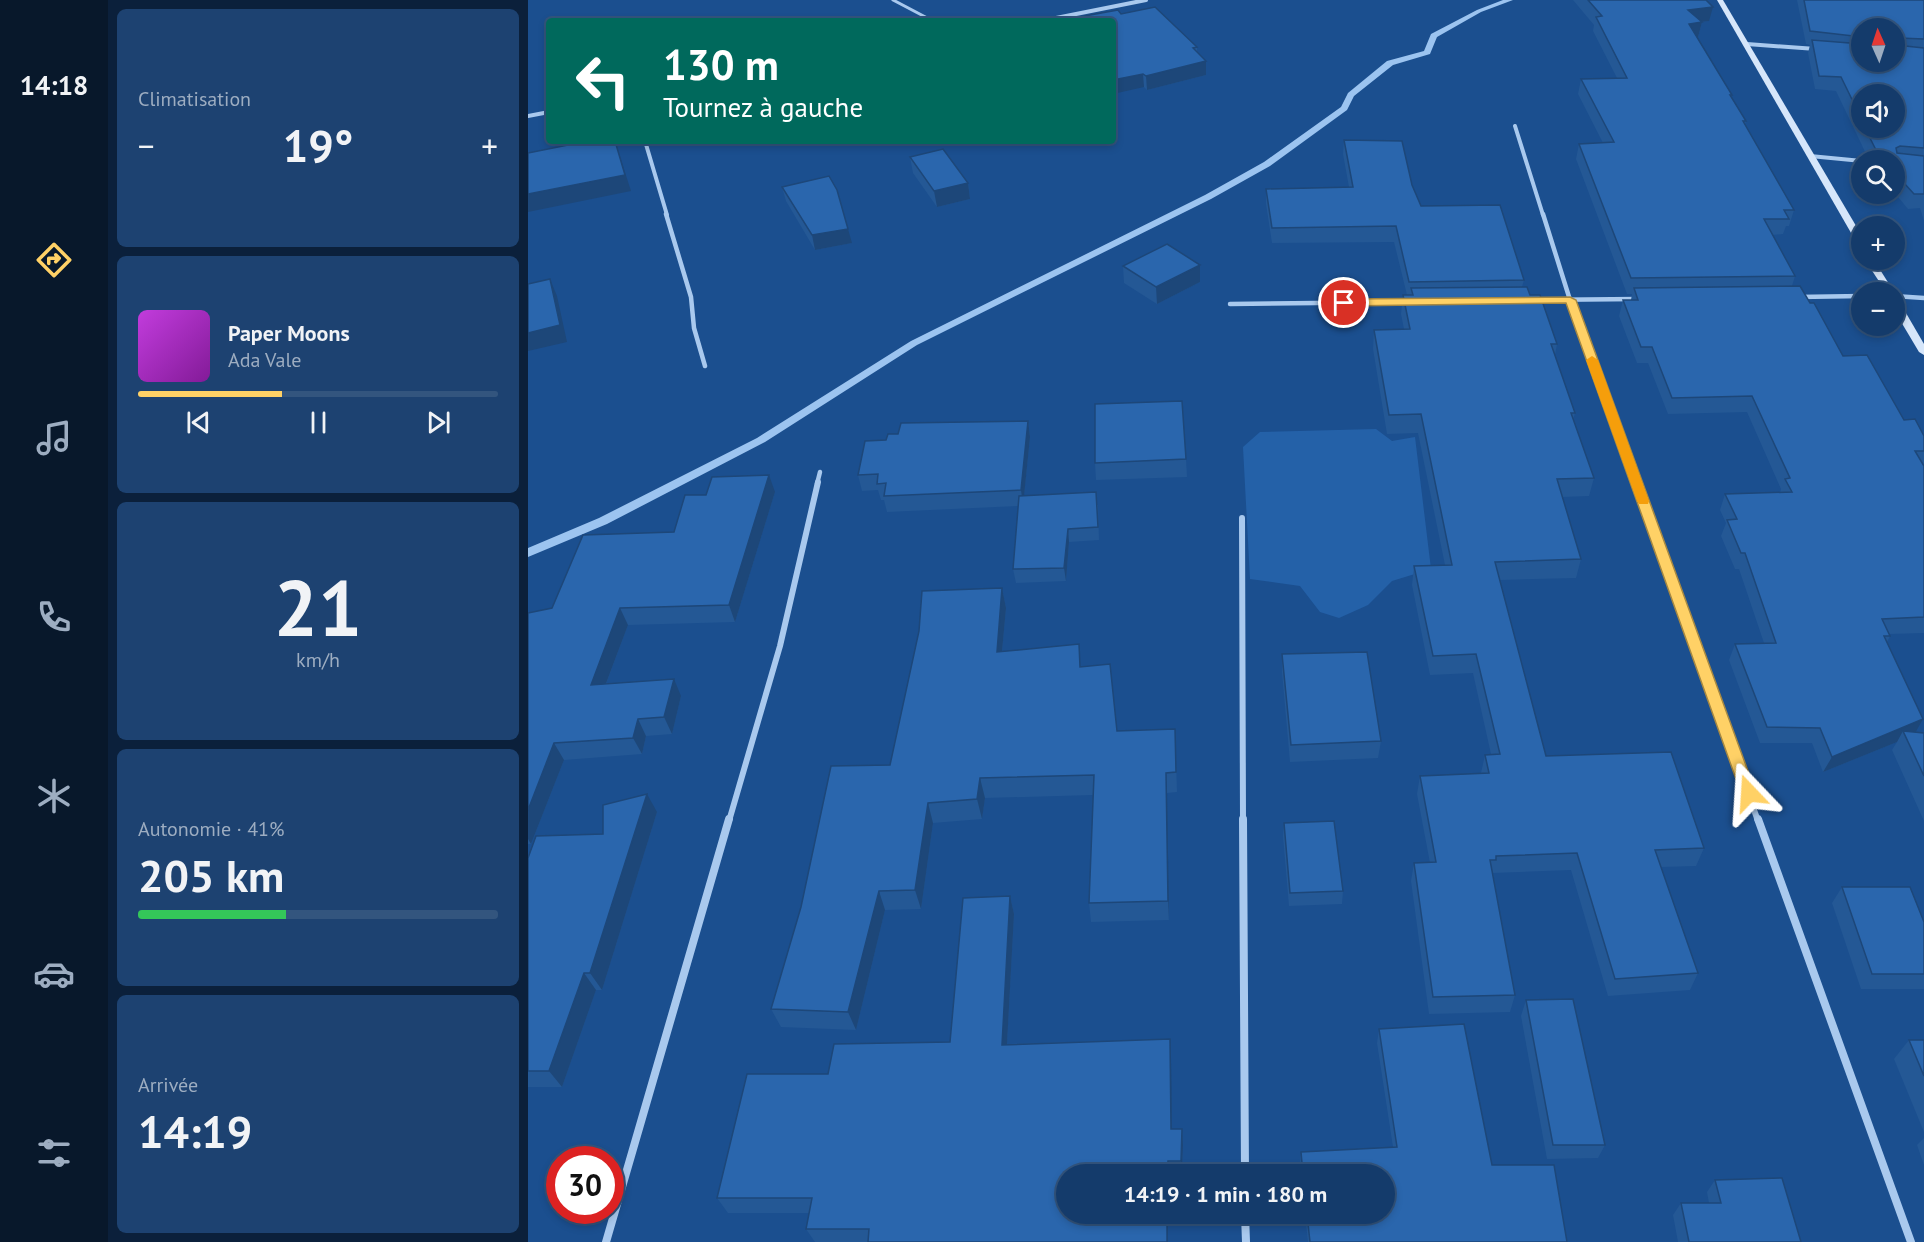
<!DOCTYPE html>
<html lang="fr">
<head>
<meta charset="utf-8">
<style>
	body { margin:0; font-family:"PT Sans",sans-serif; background:#1d4271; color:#f1f3f6; height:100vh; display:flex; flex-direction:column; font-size:22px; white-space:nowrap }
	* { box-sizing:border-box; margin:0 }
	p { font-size:20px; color:#9dadc1 }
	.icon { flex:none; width:33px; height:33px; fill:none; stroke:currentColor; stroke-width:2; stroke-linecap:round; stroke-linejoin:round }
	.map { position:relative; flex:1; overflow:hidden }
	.side { display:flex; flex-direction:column; gap:9px; padding:9px; background:#0b203b; width:420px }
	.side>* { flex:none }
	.hud { position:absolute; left:18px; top:18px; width:570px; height:126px; border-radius:6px; box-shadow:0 3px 9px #0003,0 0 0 2px #33557e; background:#00695c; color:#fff; overflow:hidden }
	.needle { width:39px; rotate:357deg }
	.tools { position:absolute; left:1323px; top:18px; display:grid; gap:12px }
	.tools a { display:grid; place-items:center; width:54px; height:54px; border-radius:50%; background:#143b6b; box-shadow:0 3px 9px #0003,0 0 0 2px #33557e; font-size:30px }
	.speed { position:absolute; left:18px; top:1146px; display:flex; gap:12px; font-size:30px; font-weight:700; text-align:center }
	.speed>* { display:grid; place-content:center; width:78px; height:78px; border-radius:50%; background:#143b6b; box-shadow:0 3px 9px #0003,0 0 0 2px #33557e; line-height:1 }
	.speed .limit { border:9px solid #d22; background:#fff; color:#111 }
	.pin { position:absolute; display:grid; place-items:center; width:51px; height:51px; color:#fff; margin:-26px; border:3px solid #fff; border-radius:50%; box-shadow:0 2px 6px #0007 }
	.me { position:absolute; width:66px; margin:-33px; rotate:340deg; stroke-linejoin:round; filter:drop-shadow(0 0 4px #0008) }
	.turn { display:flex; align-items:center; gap:21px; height:126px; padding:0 18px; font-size:27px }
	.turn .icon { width:78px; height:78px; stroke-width:2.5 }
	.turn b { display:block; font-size:42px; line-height:51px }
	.big { font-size:45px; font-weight:700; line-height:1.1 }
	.side .card { flex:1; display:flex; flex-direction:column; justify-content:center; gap:9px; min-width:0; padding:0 21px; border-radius:9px; background:#1d4271 }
	.side .dial { align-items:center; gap:0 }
	.dial b { font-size:78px; line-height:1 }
	.song { display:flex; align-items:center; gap:18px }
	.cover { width:72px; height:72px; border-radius:9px; background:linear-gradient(135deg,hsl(290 70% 55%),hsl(290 70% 35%)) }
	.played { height:6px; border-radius:3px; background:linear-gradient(90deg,#ffd166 40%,#33557e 40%) }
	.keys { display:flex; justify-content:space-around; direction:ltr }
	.heat { display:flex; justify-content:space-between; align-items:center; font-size:33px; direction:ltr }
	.charge { height:9px; border-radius:4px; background:linear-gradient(90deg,#34c759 41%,#33557e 0) }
	.trip { position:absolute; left:528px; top:1164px; width:339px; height:60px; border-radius:30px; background:#143b6b; box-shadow:0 3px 9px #0003,0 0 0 2px #33557e; font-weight:700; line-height:60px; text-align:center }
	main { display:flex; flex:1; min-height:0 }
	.tabs { display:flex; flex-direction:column; width:108px; justify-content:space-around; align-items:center; background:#08182b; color:#9dadc1 }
	.tabs .icon { width:42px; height:42px }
	.tabs .active { color:#ffd166 }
	.tabs b { font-size:27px; color:#f1f3f6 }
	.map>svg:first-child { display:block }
	.green { fill:#2461a8 }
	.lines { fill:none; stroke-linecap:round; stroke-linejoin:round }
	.stream { fill:#9cc4f0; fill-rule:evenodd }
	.lane { stroke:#a9c9ee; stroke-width:3 }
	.street-far3 { stroke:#a9c9ee; stroke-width:4 }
	.street-far2 { stroke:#a9c9ee; stroke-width:4.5 }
	.street-far1 { stroke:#a9c9ee; stroke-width:6 }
	.street { stroke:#a9c9ee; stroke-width:8 }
	.secondary { fill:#d6e6fa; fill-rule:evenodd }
	.wall { fill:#245895; fill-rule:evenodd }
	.shaded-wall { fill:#1d4779 }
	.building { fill:#2a66ad; stroke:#1d4779; stroke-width:1.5 }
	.route { fill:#ffd166; stroke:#a68842; stroke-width:1.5 }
	.slow { fill:#f59e0b }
</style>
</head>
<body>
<main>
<nav class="tabs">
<b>14:18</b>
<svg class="icon active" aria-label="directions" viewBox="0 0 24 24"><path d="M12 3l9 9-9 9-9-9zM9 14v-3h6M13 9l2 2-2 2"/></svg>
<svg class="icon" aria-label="music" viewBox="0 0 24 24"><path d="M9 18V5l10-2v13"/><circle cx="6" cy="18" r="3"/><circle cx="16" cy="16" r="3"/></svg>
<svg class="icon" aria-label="phone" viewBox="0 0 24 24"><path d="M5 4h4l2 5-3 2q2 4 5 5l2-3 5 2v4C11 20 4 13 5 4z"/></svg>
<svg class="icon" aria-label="climate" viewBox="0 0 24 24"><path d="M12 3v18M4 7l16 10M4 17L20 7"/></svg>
<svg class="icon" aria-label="car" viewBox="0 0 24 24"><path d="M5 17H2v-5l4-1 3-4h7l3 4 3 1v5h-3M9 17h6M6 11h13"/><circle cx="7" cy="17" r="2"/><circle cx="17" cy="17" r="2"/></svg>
<svg class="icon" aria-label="filters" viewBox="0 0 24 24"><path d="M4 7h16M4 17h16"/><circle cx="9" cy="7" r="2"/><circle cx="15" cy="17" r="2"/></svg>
</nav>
<section class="side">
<div class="card"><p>Climatisation</p>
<div class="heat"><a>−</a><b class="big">19°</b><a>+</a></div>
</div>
<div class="card">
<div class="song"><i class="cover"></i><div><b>Paper Moons</b><p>Ada Vale</p></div></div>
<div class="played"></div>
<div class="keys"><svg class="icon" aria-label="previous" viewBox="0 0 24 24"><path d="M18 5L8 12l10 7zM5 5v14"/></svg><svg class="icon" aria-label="pause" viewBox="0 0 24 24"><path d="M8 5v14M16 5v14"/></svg><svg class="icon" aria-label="next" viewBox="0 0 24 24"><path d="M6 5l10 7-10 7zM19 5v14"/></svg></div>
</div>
<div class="card dial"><b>21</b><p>km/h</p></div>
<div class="card"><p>Autonomie · 41%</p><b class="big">205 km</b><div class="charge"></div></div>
<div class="card"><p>Arrivée</p><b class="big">14:19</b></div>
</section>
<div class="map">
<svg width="1396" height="1242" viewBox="0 0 1396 1242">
	<rect width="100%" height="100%" fill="#1b4f8f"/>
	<!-- green -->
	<path class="green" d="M848,429L864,441L887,437L903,569L864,581L840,605L811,618L792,612L772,586L722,579L715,447L732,432Z"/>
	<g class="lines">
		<!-- stream -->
		<path class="stream" d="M975,0H985L953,12L909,37L902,54L865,65L826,96L819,110L742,166L683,199L389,345L237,442L79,524L0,557V548L71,518L229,438L383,341L677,195L736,162L813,107L820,93L859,61L896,51L903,34L949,10Z"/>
		<!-- lane -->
		<path class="lane" d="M365,0L405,21"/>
		<!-- street-far3 -->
		<g class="street-far3">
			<path d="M513,21L618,0"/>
			<path d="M1219,44L1288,49"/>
			<path d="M0,116L21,112"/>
			<path d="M987,126L1015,215"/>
			<path d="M117,141L139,215"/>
			<path d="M1282,156L1334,161"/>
		</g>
		<!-- street-far2 -->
		<g class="street-far2">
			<path d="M138,214L163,297L166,328L177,366"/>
			<path d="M1015,214L1042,300L1109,484"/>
			<path d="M1366,296L1396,298"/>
			<path d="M1270,297L1334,296"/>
			<path d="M1006,300L1110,299"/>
			<path d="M702,304L882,302"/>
			<path d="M289,484L292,472"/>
		</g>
		<!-- street-far1 -->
		<g class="street-far1">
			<path d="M1108,482L1230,821"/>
			<path d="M714,518L715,821"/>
			<path d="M201,821L252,646L290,482"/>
		</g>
		<!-- street -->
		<g class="street">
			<path d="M715,819L717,1174"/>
			<path d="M1230,819L1383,1242"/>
			<path d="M717,1214L718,1242"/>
			<path d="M78,1242L201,819"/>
		</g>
		<!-- secondary -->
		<g class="secondary">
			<path d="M1189,0H1195L1334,236V248L1330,245Z"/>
			<path d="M1337,260H1346L1366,292H1358Z"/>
			<path d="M1366,298L1371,301L1396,344V355L1391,352L1366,310Z"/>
		</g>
	</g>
	<!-- wall -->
	<g class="wall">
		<path d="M1045,0H1178L1181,21L1174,22L1170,37H1169L1204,95V98L1218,121L1217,124L1266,210L1261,226H1258L1255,234L1244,235L1267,276L1264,286L1282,303L1315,356L1376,420L1396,436V633L1361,634L1362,636L1359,642L1388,732L1396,733V821L1364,750L1369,742L1295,772L1284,743H1232L1201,660L1207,644L1236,643L1211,569H1207L1193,536L1198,523L1192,510L1197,494L1252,493L1253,489L1219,412L1140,414L1120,363H1109L1091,316L1095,300H1103L1104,294H1099L1048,159L1051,144L1075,143L1050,94L1053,79L1089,78L1065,31L1066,25Z"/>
		<path d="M1269,0H1396V221L1392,208L1380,209L1366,192V160H1341L1308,91L1287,89L1280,53L1282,45L1278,44ZM1334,28L1366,62H1334ZM1334,94L1366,128H1334Z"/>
		<path d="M593,14L669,47V52L678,61V75L619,90L616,87Z"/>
		<path d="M816,140L884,185L893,206L996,280L994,287L1002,295L1029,344L1027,355L1047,413L1045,420L1066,478L1061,496L1034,497L1053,559L1048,578L972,580L1018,756L1176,848L1168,866L1133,867L1170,973L1162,990L1080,996L1043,870L965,873L987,995L982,1012L901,1014L883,881L886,863H902L889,794L892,776L953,773L957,755L963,754L945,673L902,675L884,585L886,566L917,565L890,433L859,434L845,349L846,330L876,329L873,314L875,295H879L866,242L744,243L738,204V189L821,187L815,154Z"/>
		<path d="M382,157L440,183L442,199L409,207L385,173Z"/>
		<path d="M254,187L324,243L287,250L258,201Z"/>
		<path d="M672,265V282L629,304L596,283L595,266Z"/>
		<path d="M500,421L502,437L496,495L570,505L571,540L541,542L538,581L488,583L485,569L490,506L359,512L356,500H353L350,490L334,491L330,475L358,440L370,434Z"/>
		<path d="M658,459L659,477L568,480L567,463Z"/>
		<path d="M247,492L207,622L100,625L78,684L153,696L144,734L118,736L114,754L36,760L3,844H0V613L24,608L146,532Z"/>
		<path d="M474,588L478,608L474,652L553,667L589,731L647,729L649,792L639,793L641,920L563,922L561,903L565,795L457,798L454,819L405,823L393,909L357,910L328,1030L253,1027L243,1009Z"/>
		<path d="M754,654L853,741L850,758L762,762L754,672Z"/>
		<path d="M129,812L74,990H68L34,1087H0V858L75,834Z"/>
		<path d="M756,823L815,891L814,904L761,906L755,836Z"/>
		<path d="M1314,887L1396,922V989H1333L1304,903Z"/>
		<path d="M482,896L486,914L479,1044L642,1039L644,1129H654L655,1145L654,1174H538V1214H640V1242H287L278,1229L281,1213H200L189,1198L300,1074L422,1042Z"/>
		<path d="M998,1000L1077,1145L1070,1158L1019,1159L993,1016Z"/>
		<path d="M851,1029L964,1165L1039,1242H780L777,1214H856V1174H773L772,1165L773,1152L865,1147L849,1043Z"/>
		<path d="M1381,1040H1396V1132L1366,1059Z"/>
		<path d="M1396,1138V1165L1389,1145Z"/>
		<path d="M1187,1180L1273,1242H1150L1145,1215L1153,1203H1181L1179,1192Z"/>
	</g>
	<!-- shaded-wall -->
	<g class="shaded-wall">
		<path d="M1185,7L1181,21L1156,24L1160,10Z"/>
		<path d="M1174,22L1170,37L1158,38L1161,24Z"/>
		<path d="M678,61V75L619,90L618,76Z"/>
		<path d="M615,74L616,87L585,94V80Z"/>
		<path d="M87,141L103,191L0,212V194Z"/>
		<path d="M440,183L442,199L409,207L406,191Z"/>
		<path d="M320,229L324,243L287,250L284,235Z"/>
		<path d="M672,265V282L629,304L628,287Z"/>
		<path d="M22,279L29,296L39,342L0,351V333Z"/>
		<path d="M500,421L502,437L495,506L493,490Z"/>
		<path d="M241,475L247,492L207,622L201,605Z"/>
		<path d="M540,529L541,542L538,581L536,568Z"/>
		<path d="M474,588L478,608L472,673L469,652Z"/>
		<path d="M92,608L100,625L71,702L63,685Z"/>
		<path d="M146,679L153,696L144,734L136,717Z"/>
		<path d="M110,719L118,736L114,754L105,738Z"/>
		<path d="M1395,719L1386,735L1375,731L1369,742L1295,772L1304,757Z"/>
		<path d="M26,743L36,760L3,844L0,839V810Z"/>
		<path d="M638,773L639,793L641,920L640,901Z"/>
		<path d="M452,778L457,798L454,819L449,799Z"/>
		<path d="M119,794L129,812L74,990L62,973Z"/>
		<path d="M400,803L405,823L393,909L387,890Z"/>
		<path d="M351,891L357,910L328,1030L320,1012Z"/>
		<path d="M482,896L486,914L478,1062L474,1045Z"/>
		<path d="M56,973L68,990L34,1087L21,1071Z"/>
		<path d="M642,1039L643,1056L644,1145L643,1129Z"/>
		<path d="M654,1129L655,1145L654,1174L653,1161Z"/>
		<rect x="639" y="1214" width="1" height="28"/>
	</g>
	<!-- building -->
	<g class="building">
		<path d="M1060,0H1178L1185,7L1160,10L1174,22L1161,24L1204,95H1202L1218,121H1215L1266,210H1256L1261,219H1236L1267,276L1103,278L1051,144L1086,142L1053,79L1099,78L1068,17L1074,16Z"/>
		<path d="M1276,0H1396V39L1371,38L1367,40L1368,45L1396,48V148L1372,146L1368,148L1369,153L1396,156V194H1386L1366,172V160H1357L1348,150L1337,128H1366V94H1334V120L1313,77L1291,76L1284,40L1334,44V62H1366V28H1334V37L1282,31Z"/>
		<path d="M627,7L669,47L665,48L678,61L618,76L615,74L585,80V21H529L590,10L593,14Z"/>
		<path d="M209,18L212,21H199Z"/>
		<path d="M816,140L874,141L884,185L893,206L972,205L996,280L881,282L868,226L744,228L738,189L825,187Z"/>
		<path d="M60,141H87L97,175L0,194V153Z"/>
		<path d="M415,149L440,183L406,191L382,157Z"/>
		<path d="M301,176L309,190L320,229L284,235L254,187Z"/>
		<path d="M639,244L672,265L628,287L595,266Z"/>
		<path d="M22,279L32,325L0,333V284Z"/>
		<path d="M1272,286L1282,303H1286L1315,356L1339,355L1376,420L1387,419L1396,436V451H1387L1396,466V617L1354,619L1362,636H1356L1395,719L1304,757L1292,728L1239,727L1207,644L1248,643L1217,553H1213L1199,520L1209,519L1197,494L1264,492L1257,479L1262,478L1224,396L1144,398L1124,347H1113L1095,300H1110L1106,288Z"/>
		<path d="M999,287L1002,295H1012L1029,344H1023L1047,413H1043L1066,478L1029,479L1053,559L967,562L1018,756L1143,752L1176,848L1127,850L1170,973L1087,979L1049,853L968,856V860H962L987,995L905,997L886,863L908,862L892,776L961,773L957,755L972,754L948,654L905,656L886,566L924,565L893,414L861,415L846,330L882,329L875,295H885L883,288Z"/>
		<path d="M654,401L658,459L567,463V404Z"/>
		<path d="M500,421L493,490L356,496L358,483L349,484L350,474L330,475L337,441L358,440L360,434H370L373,423Z"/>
		<path d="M241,475L201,605L92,608L63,685L146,679L136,717L110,719L105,738L26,743L0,810V613L24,608L55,535L146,532L157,495H178L184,477Z"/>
		<path d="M568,492L570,527L540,529L536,568L485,569L491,496Z"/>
		<path d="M474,588L469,652L551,644L552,667L582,664L589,731L647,729L648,772L638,773L640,901L561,903L566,775L452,778L449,799L400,803L387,890L351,891L320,1012L243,1009L273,907L303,766L362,765L391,631L394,591Z"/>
		<path d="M839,652L853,741L763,745L754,654Z"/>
		<path d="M1375,731L1396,733V776Z"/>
		<path d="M119,794L62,973H56L21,1071H0V858L8,836L75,834V805Z"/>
		<path d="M806,821L815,891L762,893L756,823Z"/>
		<path d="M1314,887H1382L1396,922V974H1344Z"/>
		<path d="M482,896L474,1045L642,1039L643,1129H654L653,1161H640L639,1174H538V1214H639V1242H340L341,1229H278L284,1198H189L219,1074H300L306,1044L422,1042L435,898Z"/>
		<path d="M1045,999L1077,1145H1025L998,1000Z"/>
		<path d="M936,1024L964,1165H1026L1039,1242H782L779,1214H856V1174H775L773,1152L869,1147L851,1029Z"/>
		<path d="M1381,1040H1396V1076Z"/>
		<path d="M1254,1178L1273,1242H1161L1153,1203H1193L1187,1180Z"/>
	</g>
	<!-- route -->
	<path class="route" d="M1042,297L1048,300L1228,793L1226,798L1221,800L1215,798L1213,793L1038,303L816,306L810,303L816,299Z"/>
	<!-- slow -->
	<path class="slow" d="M1064,356L1070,360L1121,501L1120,504H1111L1109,501L1058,360Z"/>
</svg>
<div class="tools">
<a><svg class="needle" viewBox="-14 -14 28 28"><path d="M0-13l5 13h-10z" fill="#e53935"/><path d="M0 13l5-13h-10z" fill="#9dadc1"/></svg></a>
<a><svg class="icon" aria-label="sound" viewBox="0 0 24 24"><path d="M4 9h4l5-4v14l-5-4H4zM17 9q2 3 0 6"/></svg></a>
<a><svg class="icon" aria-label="search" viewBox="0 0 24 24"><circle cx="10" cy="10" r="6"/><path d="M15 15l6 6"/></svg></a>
<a>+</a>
<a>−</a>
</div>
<div class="speed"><div class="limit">30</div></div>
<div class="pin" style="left:816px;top:303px;background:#d93025"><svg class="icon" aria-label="arrive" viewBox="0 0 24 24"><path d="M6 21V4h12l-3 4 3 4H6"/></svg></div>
<svg class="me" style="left:1221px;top:793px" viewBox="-20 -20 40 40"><path d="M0-17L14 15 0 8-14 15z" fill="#ffd166" stroke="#fff" stroke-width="4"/></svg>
<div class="trip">14:19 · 1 min · 180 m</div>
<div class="hud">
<div class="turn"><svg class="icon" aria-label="left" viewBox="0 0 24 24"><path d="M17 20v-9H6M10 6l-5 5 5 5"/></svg><div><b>130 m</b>Tournez à gauche</div></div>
</div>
</div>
</main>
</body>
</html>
